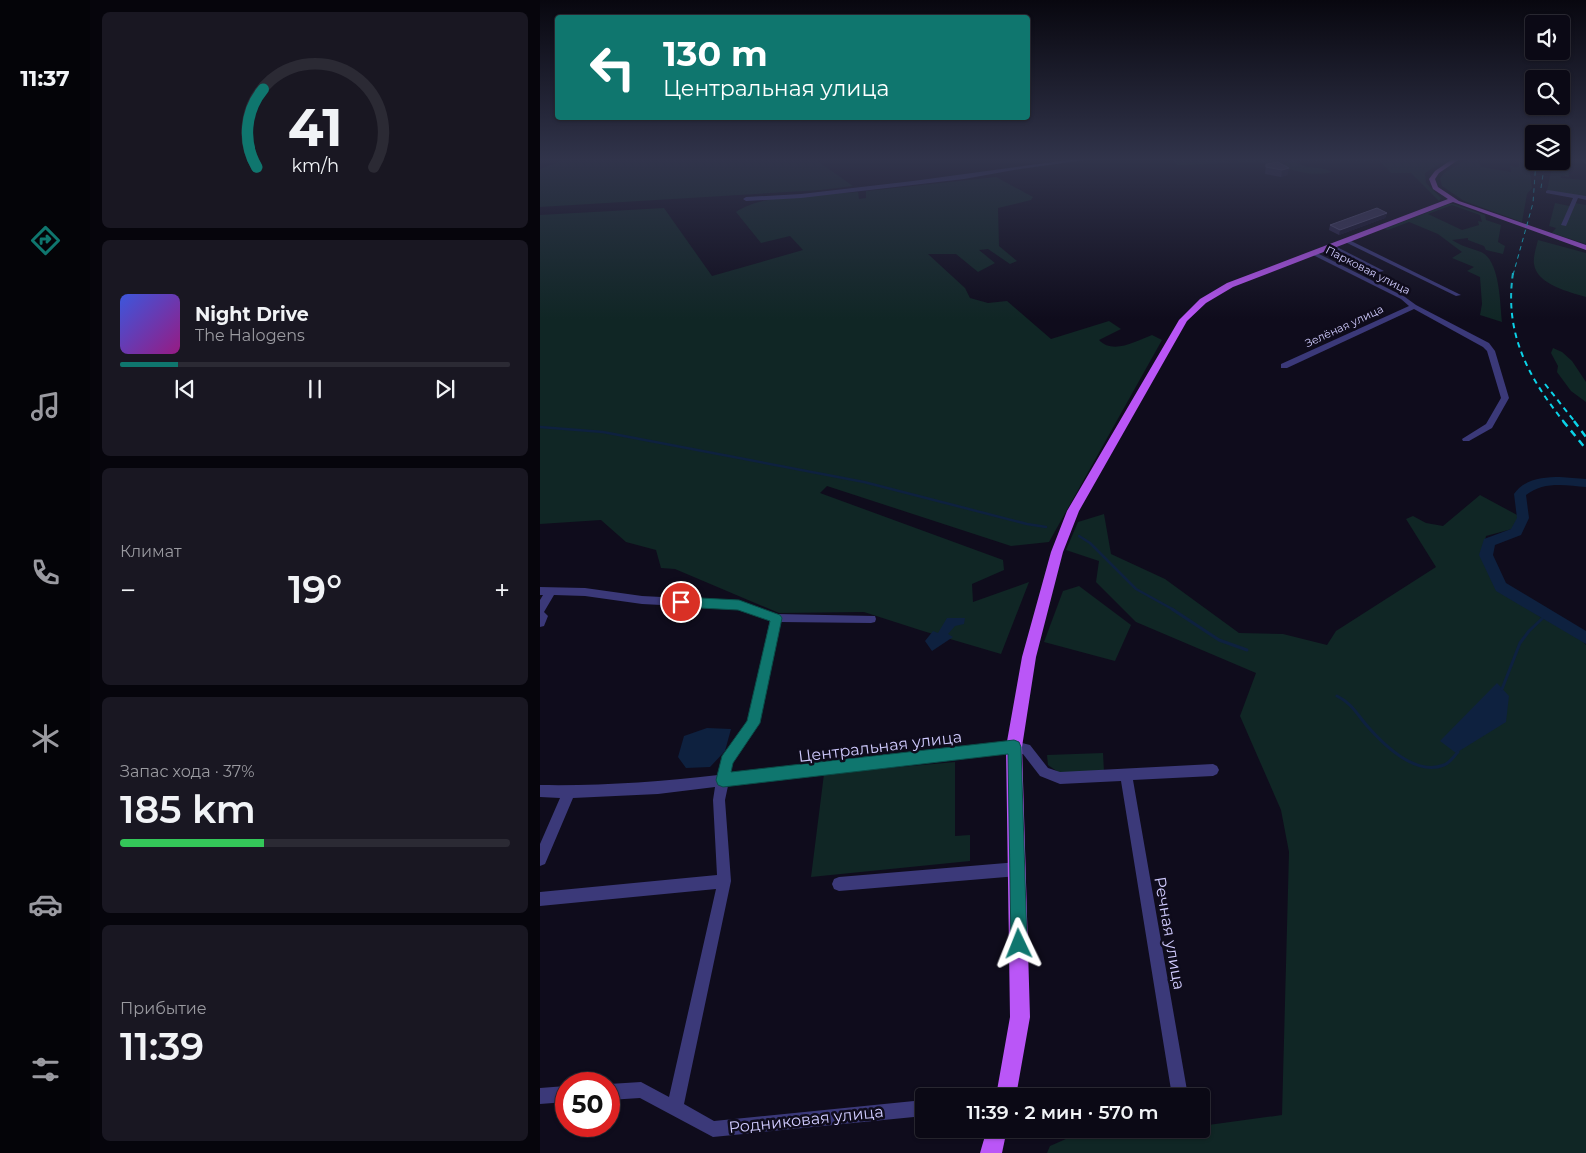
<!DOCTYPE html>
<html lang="ru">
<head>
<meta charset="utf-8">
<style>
	body { margin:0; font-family:Montserrat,sans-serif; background:#191722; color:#f1f3f6; height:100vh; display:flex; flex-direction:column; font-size:19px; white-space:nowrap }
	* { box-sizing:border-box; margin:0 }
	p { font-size:16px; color:#9a9aa0 }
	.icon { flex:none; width:28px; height:28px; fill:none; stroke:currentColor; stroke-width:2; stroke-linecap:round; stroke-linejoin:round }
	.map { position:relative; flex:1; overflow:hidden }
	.details { display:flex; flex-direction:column; gap:12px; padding:12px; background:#06050c; width:450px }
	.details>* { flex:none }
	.hud { position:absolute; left:15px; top:15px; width:475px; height:105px; border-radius:5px; box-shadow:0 1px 4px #0004,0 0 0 1px #2b2a34; background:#0f766e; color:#fff; overflow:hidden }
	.fabs { position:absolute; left:985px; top:15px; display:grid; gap:10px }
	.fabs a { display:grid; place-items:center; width:45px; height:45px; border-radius:5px; background:#0b0915; box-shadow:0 1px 4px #0004,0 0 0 1px #2b2a34; font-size:25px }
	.speed { position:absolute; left:15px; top:1072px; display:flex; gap:10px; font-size:25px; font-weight:700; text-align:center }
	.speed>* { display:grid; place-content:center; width:65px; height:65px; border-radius:50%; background:#0b0915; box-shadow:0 1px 4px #0004,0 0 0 1px #2b2a34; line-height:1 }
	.speed .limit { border:8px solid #d22; background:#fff; color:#111 }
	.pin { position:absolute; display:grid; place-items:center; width:42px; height:42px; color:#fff; margin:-21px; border:2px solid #fff; border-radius:50%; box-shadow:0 1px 5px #0007 }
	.me { position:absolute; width:55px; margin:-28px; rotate:358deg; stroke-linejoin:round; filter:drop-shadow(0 0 4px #0008) }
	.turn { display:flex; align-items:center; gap:18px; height:105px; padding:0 25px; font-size:22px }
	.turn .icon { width:65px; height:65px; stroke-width:2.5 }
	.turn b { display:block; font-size:35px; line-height:42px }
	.big { font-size:38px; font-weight:600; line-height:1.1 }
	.details .tile { flex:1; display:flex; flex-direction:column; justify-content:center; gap:8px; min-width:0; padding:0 18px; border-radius:8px; background:#191722 }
	.details .dial { align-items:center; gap:0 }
	.dial svg { height:130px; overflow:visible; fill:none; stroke:#2b2a34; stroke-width:7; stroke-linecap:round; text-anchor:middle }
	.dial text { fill:#f1f3f6; stroke:none }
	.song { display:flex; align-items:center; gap:15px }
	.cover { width:60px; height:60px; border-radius:8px; background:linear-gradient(135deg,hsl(230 70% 55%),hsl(310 70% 35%)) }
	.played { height:5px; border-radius:2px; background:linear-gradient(90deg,#0f766e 15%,#2b2a34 15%) }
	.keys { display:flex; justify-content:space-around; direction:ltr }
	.heat { display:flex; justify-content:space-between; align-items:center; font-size:28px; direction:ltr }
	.charge { height:8px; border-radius:4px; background:linear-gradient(90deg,#34c759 37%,#2b2a34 0) }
	.trip { position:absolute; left:375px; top:1088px; width:295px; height:50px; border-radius:5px; background:#0b0915; box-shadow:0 1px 4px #0004,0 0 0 1px #2b2a34; font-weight:600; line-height:50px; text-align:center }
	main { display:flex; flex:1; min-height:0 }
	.menu { display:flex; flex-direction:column; width:90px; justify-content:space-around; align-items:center; background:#040408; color:#9a9aa0 }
	.menu .icon { width:35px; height:35px }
	.menu .active { color:#0f766e }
	.menu b { font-size:22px; color:#f1f3f6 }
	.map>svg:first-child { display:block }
	.green { fill:#102625; fill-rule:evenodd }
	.water { fill:#0e213f }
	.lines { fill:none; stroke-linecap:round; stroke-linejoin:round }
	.stream-far1 { stroke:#0e213f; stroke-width:2.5 }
	.stream { stroke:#0e213f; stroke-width:3 }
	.river { fill:#0e213f; fill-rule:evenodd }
	.minor { fill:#3b3979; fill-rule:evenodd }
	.major { fill:#ba56f7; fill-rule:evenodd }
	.rail-far2 { stroke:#0bd3e8; stroke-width:1; stroke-dasharray:4.5 4; stroke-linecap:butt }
	.rail-far1 { stroke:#0bd3e8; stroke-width:2; stroke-dasharray:5.5 4.5; stroke-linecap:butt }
	.rail { stroke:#0bd3e8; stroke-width:2.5; stroke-dasharray:7 5.5; stroke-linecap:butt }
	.wall { fill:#2c254a }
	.shaded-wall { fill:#19142f }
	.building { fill:#3e375d; stroke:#544e76 }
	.route { fill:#0f766e; stroke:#0a4d48 }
	.labels { text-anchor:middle; stroke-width:5; stroke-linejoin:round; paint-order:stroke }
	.far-street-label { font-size:11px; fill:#cfcafd; stroke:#0f0c1c }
	.near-street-label { font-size:16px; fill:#cfcafd; stroke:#0f0c1c }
</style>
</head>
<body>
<main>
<nav class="menu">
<b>11:37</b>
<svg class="icon active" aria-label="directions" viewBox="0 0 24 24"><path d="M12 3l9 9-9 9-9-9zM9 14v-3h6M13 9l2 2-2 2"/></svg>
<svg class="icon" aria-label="music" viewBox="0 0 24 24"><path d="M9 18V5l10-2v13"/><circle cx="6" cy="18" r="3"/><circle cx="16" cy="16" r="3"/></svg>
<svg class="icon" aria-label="phone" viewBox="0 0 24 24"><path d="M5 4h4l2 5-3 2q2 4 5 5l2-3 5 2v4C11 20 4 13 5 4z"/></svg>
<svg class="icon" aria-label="climate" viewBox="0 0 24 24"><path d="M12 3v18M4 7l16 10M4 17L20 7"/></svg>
<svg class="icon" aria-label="car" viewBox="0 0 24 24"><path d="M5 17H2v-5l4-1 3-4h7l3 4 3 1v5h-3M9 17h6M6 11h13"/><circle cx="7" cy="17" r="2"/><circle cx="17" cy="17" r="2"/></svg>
<svg class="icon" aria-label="filters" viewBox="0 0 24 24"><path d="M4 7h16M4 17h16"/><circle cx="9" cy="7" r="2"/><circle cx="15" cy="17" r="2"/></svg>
</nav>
<section class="details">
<div class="tile dial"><svg viewBox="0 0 100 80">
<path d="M14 69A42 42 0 1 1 86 69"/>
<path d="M14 69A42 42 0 0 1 18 21" stroke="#0f766e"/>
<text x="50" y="56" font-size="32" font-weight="700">41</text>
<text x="50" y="72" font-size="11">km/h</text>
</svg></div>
<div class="tile">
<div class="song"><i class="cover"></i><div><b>Night Drive</b><p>The Halogens</p></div></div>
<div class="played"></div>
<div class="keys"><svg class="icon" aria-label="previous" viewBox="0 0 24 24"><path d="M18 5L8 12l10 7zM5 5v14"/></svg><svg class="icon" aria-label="pause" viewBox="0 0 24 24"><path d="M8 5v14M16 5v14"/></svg><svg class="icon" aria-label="next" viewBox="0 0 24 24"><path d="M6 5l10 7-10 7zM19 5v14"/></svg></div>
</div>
<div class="tile"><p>Климат</p>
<div class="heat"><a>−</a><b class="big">19°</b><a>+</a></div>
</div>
<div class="tile"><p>Запас хода · 37%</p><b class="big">185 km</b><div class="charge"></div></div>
<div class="tile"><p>Прибытие</p><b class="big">11:39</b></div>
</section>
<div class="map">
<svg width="1046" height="1153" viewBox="0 0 1046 1153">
	<rect width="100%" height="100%" fill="#0f0c1c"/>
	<!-- green -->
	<g class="green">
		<path d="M29,158H273L313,186L281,190L0,207V169Z"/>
		<path d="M630,158H677L680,160L694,163L638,165Z"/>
		<path d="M696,158C710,158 733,158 744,164L752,159L749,158H843L846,160H862V158H909L885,173L886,183L901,198L899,201L871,173H851L840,161H756C766,171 781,165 792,172C769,178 750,168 727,163C719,161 709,162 700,162Z"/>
		<path d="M929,158H937L941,167L971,172L970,166L979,167L978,158H988L992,188L987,194L982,222L924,201L902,186L900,178L905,172Z"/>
		<path d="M1021,158H1028L1029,177L1021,176V178L1046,180V197L1007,191L1013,161H1021Z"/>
		<path d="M456,177L493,197L491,200L458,208L459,246L477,261L470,264L448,249L439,250L455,263L438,272L416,254H388L425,288L430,298L448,303L467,301L511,339L569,321L581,329L559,340C573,355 596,341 612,335L622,340L509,542L471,546L287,486L280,493L463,560L464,570L432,584L433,602L489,582L461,654L383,631L324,612L239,613L135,569L121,568L116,550L86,542L61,520L0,524V215L124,208L172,276L263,250L250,236L221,243L196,212C224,193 284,195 318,192L319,199L326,198V191Z"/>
		<path d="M1015,203L1034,207L1035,203L1046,205V244L1012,233L1016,228L1009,226Z"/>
		<path d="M909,204H914L945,215L946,220L961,225L958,242L965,246L963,254L946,250L944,246L928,240V238L912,240C921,246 930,248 941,252C960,260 960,304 962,322L940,315L942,304L940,277L927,271L934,267L912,258L922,252L898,234L869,222L848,230L844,229ZM912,205L940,215L942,222L938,221L939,225L922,230L888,214Z"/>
		<path d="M998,240L1046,253V297C1030,292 997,285 994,264C993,257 996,248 998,240Z"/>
		<path d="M1013,348L1022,352L1032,361L1046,382V402L1031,391L1017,372L1018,366L1011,353Z"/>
		<path d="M940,495L979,516L972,529L946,536L942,554L956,586L999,616L1041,639L1046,645V1153H507L510,1146L535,1135L581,1129H661V1126L742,1115L749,852L741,810L700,716L716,673L596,622L556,582L559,561L526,550L538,522L564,514L571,554L625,579L699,633L743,634L787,645L796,631L896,567L866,519L873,516L886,523L903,526Z"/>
		<path d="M539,586L591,625L575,661L504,642L523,591Z"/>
		<path d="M563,753L564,772L521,774L508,765L507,755Z"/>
		<path d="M415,762V836L430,835V861L271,877L284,774Z"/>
	</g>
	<!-- water -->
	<g class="water">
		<path d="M407,618H425L424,624L415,626L408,634L413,637L392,651L385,641L393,631L398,633Z"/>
		<path d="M957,683L969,696L966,722L916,753L900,741Z"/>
		<path d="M167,728L191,729L185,751L170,767L146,768L138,757L144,736Z"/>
	</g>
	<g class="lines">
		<!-- stream-far1 -->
		<g class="stream-far1">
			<path d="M0,427L63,432L324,482L487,524L506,527"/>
			<path d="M539,536L550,543L596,589L634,610"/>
		</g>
		<!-- stream -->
		<g class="stream">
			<path d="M632,609L679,640L707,650"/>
			<path d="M962,689L980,643L989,631L1006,615"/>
			<path d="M797,696C812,703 818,716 829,728C846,747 876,776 904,765C910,763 914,756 918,752"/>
		</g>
		<!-- river -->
		<path class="river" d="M1020,477L1046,479V487C1026,485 1003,481 986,495L989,518L981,535L955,545L953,555L966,583L1046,631V644L956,591L939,555L944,539L971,529L977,518L974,494C984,479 1003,477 1020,477Z"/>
		<!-- minor -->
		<g class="minor">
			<path d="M543,158H559L480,169L424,179L261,198L206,201L203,199L206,197L261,194L373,181Z"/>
			<path d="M1039,158L1046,159V164Z"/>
			<path d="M1008,190L1046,196V200L1038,198L1026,226L1021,225L1033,198L1006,193V191Z"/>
			<path d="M803,239H807L921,295L916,296L803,241Z"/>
			<path d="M789,245H793L844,271L839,272L789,247Z"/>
			<path d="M773,251L865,297L876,305L949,343L955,351L969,398L952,428L929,441H923L922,439L946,424L961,398L947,351L943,347L874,309L747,368H741V364L869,306L861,299L771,254L770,253Z"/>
			<path d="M0,587L45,588L102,596L199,601L236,614L335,616L336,619L335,622L331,623L240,622L219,723L193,762L190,774L474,741L490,745L508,768L520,772L673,764L677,766L679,770L677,774L673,776L593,780L648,1096H632L581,781L520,784L500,776L483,754L474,753L188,786L185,800L191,881L144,1104L174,1121L384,1100V1116L173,1137L100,1098L69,1100V1084L101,1082L129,1097L176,889L0,906V892L177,875L173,800L175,787L118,794L33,798L5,864L0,866V844L20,798L0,797V785C60,786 118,782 178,775L183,756L208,721L230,620L199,609L102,604L45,596L14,595L4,612L8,616L4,626L0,627V600L3,595H0Z"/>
			<path d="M478,862L483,864L485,869L483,874L478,876L299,891L294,889L292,884L294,879L299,877Z"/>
			<path d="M26,1086V1102L0,1104V1088Z"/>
		</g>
		<!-- major -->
		<g class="major">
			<path d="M914,158H921L899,173L895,179L898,187L919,201L1046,245V250L913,202L693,287L666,303L647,321L539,511L523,552L496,657L482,747L490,1017L476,1096H456L470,1017L466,747L482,657L511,552L527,511L639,320L660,299L687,283L908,199L893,189L889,179L895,171Z"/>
			<path d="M447,1129H467L462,1153H440Z"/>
		</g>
		<!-- rail-far2 -->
		<g class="rail-far2">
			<path d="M1001,188L1005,161"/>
			<path d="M973,275L993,203L996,161"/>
		</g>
		<!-- rail-far1 -->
		<g class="rail-far1">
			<path d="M973,273C964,333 988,377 1024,422"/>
			<path d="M1005,384L1035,422"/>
		</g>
		<!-- rail -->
		<g class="rail">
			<path d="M1023,421L1046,449"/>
			<path d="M1034,421L1046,437"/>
		</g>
	</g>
	<!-- wall -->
	<g class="wall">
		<path d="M726,164L749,168L747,175L741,177L725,174Z"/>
		<path d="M847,213L845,218L799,235L789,230L790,225Z"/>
	</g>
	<!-- shaded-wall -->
	<g class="shaded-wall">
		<path d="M749,168L747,175L741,177L742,170Z"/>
		<path d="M847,213L845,218L799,235L800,230Z"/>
	</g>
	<!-- building -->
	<g class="building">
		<path d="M738,162L749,168L742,170L726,167V164Z"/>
		<path d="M837,208L847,213L800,230L790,225Z"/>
	</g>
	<!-- sky -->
	<linearGradient id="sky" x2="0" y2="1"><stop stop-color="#08070f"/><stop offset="0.5" stop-color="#31344b"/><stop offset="1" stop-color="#31344b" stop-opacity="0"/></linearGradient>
	<rect width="1046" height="319" fill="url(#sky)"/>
	<!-- route -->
	<path class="route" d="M141,597L199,600L240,615L242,618L220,723L193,763L191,772L474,740L479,742L481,747L487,944L485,950L479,953L473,950L471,944L468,754L183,787L178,785L176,780L182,756L207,721L230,621L198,610L141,607L137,605L135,602L137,599Z"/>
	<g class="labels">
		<!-- far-street labels -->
		<g class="far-street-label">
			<text transform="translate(828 270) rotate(27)" y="4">Парковая улица</text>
			<text transform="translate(804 326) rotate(-25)" y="4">Зелёная улица</text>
		</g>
		<!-- near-street labels -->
		<g class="near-street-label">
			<text transform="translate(340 746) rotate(-7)" y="6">Центральная улица</text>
			<text transform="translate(630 933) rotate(80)" y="6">Речная улица</text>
			<text transform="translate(266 1119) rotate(-6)" y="6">Родниковая улица</text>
		</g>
	</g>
</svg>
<div class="fabs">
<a><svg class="icon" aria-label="sound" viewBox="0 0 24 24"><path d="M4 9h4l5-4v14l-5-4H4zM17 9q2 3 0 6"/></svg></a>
<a><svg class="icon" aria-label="search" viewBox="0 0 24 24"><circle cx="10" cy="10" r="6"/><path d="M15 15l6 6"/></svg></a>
<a><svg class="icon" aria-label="layers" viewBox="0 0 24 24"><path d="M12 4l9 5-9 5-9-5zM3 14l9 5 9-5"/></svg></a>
</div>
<div class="speed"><div class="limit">50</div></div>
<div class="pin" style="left:141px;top:602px;background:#d93025"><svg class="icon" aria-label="arrive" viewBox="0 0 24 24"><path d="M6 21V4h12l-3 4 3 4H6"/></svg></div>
<svg class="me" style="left:479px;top:944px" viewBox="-20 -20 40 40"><path d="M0-17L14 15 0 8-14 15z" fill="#0f766e" stroke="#fff" stroke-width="4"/></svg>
<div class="trip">11:39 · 2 мин · 570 m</div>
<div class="hud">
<div class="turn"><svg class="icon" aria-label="left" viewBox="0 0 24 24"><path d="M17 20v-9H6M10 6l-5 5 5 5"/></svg><div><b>130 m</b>Центральная улица</div></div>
</div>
</div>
</main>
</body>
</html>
